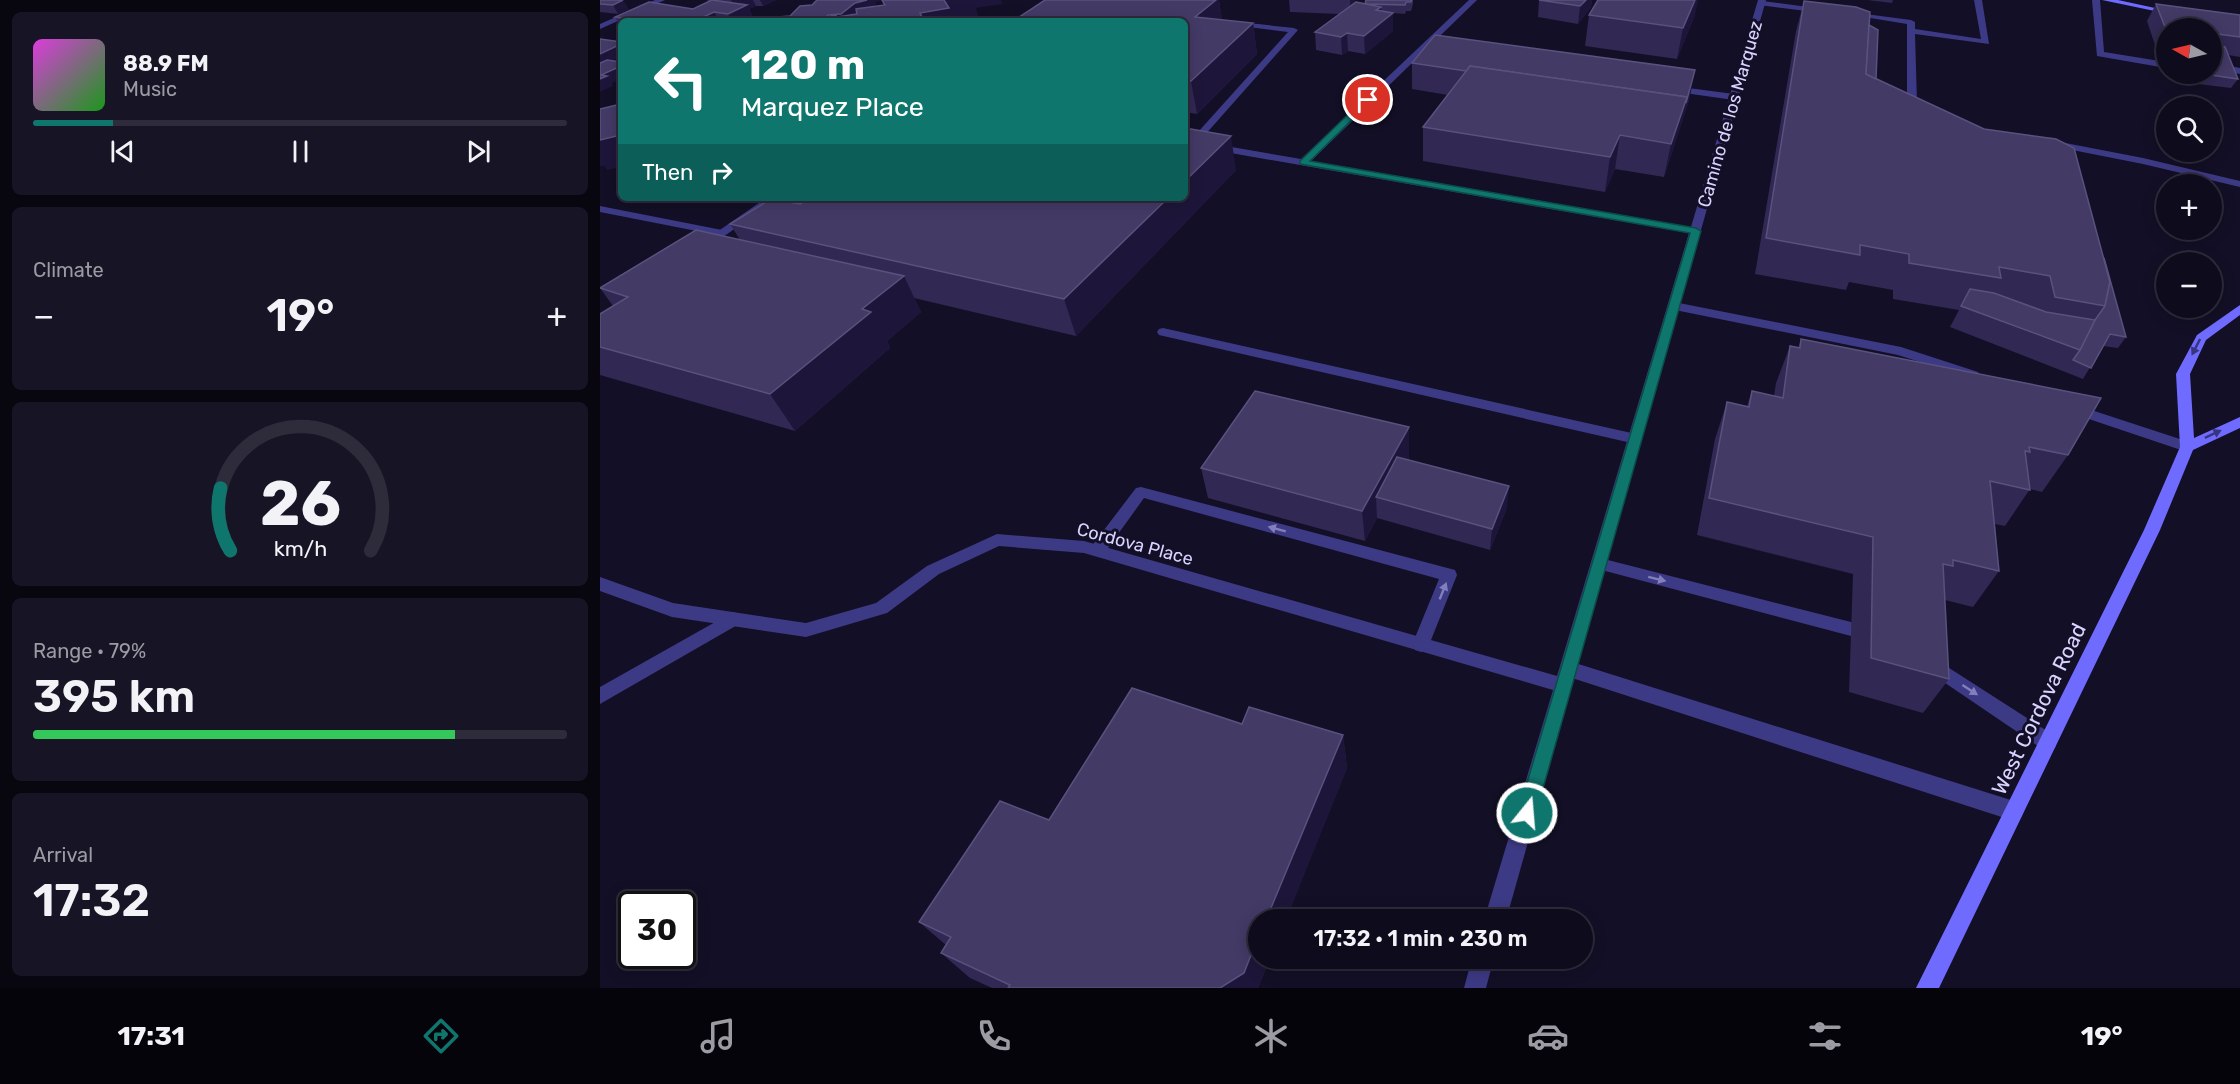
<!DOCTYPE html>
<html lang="en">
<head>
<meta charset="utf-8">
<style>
	body { margin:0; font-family:Rubik,sans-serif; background:#171425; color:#f1f3f6; height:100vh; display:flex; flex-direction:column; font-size:22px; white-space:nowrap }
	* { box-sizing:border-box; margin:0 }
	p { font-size:20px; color:#9b9ba3 }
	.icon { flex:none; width:33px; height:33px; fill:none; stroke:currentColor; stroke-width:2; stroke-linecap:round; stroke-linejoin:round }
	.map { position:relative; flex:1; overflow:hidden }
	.drawer { display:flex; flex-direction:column; gap:12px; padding:12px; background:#08060f; width:600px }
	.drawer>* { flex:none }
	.top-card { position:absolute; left:18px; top:18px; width:570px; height:183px; border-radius:9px; box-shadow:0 3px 15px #0003,0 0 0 2px #2e2b3b; background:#0f766e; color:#fff; overflow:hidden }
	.needle { width:39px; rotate:278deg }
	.fabs { position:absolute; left:1556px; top:18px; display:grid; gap:12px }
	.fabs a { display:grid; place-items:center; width:66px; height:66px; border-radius:50%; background:#0e0b1c; box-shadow:0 3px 15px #0003,0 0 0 2px #2e2b3b; font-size:30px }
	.speed { position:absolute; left:18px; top:891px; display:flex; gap:12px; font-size:30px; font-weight:700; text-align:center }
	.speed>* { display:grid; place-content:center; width:78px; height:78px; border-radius:50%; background:#0e0b1c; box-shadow:0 3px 15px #0003,0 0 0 2px #2e2b3b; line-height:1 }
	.speed .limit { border:3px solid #111; border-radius:9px; background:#fff; color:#111 }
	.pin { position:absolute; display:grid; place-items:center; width:51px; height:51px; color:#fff; margin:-26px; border:3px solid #fff; border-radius:50%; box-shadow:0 2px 6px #0007 }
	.me { position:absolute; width:66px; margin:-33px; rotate:17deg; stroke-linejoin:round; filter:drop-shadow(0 0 4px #0008) }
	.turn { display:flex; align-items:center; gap:21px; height:126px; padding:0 24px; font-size:27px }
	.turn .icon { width:78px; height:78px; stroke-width:2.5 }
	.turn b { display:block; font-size:42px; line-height:51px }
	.then { display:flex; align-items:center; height:57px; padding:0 24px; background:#0003; gap:12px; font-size:22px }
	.big { font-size:45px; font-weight:600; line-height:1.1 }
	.drawer .tile { flex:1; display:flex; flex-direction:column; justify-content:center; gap:9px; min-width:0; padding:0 21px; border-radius:9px; background:#171425 }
	.drawer .dial { align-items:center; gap:0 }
	.dial svg { height:156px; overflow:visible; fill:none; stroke:#2e2b3b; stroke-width:7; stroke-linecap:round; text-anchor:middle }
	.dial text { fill:#f1f3f6; stroke:none }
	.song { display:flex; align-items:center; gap:18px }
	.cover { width:72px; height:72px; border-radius:9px; background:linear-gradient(135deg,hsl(300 70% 55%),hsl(120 70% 35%)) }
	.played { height:6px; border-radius:3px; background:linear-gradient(90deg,#0f766e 15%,#2e2b3b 15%) }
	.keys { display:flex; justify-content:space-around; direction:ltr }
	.heat { display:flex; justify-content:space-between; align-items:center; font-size:33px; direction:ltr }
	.charge { height:9px; border-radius:4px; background:linear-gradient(90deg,#34c759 79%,#2e2b3b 0) }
	.trip { position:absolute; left:648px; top:909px; width:345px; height:60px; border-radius:30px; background:#0e0b1c; box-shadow:0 3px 15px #0003,0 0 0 2px #2e2b3b; font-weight:600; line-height:60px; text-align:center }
	.tab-bar { display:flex; height:96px; justify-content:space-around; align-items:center; background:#06040b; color:#9b9ba3 }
	.tab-bar .icon { width:42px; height:42px }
	.tab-bar .active { color:#0f766e }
	.tab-bar b { font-size:27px; color:#f1f3f6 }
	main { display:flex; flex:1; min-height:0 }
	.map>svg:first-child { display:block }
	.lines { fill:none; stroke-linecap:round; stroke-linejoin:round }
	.lane { fill:#3d3a85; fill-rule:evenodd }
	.street { fill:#3d3a85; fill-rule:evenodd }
	.secondary { fill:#6f6bff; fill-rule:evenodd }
	.wall { fill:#312854 }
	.shaded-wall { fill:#1d163a }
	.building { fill:#433a66; stroke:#5a527e; stroke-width:1.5 }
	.oneway { fill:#38347d }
	.oneway2 { fill:#837fbc }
	.route { fill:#0f766e; stroke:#0a4d48; stroke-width:1.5 }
	.labels { text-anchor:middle; stroke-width:6; stroke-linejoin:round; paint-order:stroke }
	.street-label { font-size:18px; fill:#d9d4ff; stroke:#130f26 }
	.near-street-label { font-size:21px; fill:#d9d4ff; stroke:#130f26 }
</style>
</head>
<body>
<main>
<section class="drawer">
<div class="tile">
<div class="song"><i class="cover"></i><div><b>88.9 FM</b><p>Music</p></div></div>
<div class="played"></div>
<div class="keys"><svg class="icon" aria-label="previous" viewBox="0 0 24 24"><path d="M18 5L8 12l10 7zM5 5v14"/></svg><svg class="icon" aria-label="pause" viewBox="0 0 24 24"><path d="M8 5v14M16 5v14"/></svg><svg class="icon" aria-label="next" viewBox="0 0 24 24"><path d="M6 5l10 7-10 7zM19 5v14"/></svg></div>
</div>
<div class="tile"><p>Climate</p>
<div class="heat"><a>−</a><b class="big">19°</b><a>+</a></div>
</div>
<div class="tile dial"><svg viewBox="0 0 100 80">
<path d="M14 69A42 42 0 1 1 86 69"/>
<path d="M14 69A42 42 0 0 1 9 37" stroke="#0f766e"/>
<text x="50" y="56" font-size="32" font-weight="700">26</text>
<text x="50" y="72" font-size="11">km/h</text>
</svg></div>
<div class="tile"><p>Range · 79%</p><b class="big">395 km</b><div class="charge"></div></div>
<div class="tile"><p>Arrival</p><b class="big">17:32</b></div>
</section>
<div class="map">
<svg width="1640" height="988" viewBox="0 0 1640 988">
	<rect width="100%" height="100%" fill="#130f26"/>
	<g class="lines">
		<!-- lane -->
		<g class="lane">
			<path d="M1374,0H1382L1389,44L1315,34L1317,103L1325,107L1320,110L1307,104V24L1246,14L1250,12L1311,20L1315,22V29L1381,39Z"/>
			<path d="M1492,0H1500L1504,52L1566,62V68L1497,56Z"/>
			<path d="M1162,1L1223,9L1227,11L1223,13L1159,5L1158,3Z"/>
			<path d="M630,21L694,28L698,30L596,145H590V141L688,32L633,25L629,23Z"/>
			<path d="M1624,65L1640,68V74L1621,70L1620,68Z"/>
			<path d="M1580,74H1598L1599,75L1595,78Z"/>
			<path d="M1073,86L1134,94L1139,97L1134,100L1070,91L1069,89Z"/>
			<path d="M1455,141L1543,158L1640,181V187L1543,164L1452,146L1450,144Z"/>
			<path d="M0,206L122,230L128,233L122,236L0,212Z"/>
			<path d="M1074,302L1301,347L1378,372L1380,375L1373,379L1298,355L1070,309V303Z"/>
			<path d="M563,328L1036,434L1043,439L1036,444L559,335L557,332L559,329Z"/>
			<path d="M1473,404L1592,443L1594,447L1587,452L1468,412L1466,409L1468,406Z"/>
			<path d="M541,487L855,570L857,575L827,650L821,652L815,650L812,645L839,579L544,498L503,555H491L489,551L491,547L536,488Z"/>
			<path d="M1000,558L1251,622L1257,624L1260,629L1257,634L1251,636L994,568L992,564L994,560Z"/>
			<path d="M133,612L139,614L141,619L139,624L0,704V687Z"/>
			<path d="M1332,657L1455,736L1457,742L1455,748L1448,751L1441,748L1326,670L1323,665L1326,660Z"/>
			<path d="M969,661L1414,801L1421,804L1424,811L1421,818L1414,821L969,677L963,674L960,669L963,664Z"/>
		</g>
		<!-- street -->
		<g class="street">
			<path d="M55,0H65L0,29V24Z"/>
			<path d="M869,0H877L711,161L1091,227L1158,0H1166L906,920H884L953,690L484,553L399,546L339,574L287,613L206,637L72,617L0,591V577L73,603L206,623L276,603L327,566L397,534L484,541L957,676L1089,233L585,145V139L701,159Z"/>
			<path d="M166,198H178L106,249H98V245Z"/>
			<path d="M872,958H894L886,988H864Z"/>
		</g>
		<!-- secondary -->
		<g class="secondary">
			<path d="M1502,0H1518L1578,13L1574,15Z"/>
			<path d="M1640,305V315L1606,340L1590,374L1594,438L1640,417V428L1593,450L1560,530L1339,988H1316L1544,530L1580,447L1576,374L1597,335Z"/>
		</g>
	</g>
	<!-- wall -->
	<g class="wall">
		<path d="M0,0L29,9L18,14L0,12Z"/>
		<path d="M107,0H176L163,6H156L149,9L155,21H21V26L15,17L93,9L108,2Z"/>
		<path d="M619,0L622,20L653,23L657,54L597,114L585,112V21Z"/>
		<path d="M689,0H755L754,4H765L766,0H813V4L811,11H806L805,14L793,13V31L765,54L748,51L742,55L716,50L715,32L740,14L690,12Z"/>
		<path d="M939,0H992L991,7L978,24L938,17Z"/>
		<path d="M1267,0H1293L1292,3Z"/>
		<path d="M1204,1L1269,25L1276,79L1504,258L1526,337L1518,348L1503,346L1483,379L1350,327L1359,310L1293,299V290L1249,282L1246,290L1155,274L1196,31Z"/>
		<path d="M1556,4L1640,15V57L1628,55L1638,79L1631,88L1598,84L1594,74H1611V28H1566V47L1555,45L1547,21Z"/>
		<path d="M989,15H1095L1077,59L985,46Z"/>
		<path d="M812,63L1090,97L1064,177L1015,169L1005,192L823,161V127L848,95L812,89Z"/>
		<path d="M636,170L476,336L314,298L321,312L287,341L290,348L195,431L0,375V314L13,306L0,288L140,240L130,224L200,204Z"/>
		<path d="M1201,339L1468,455L1442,492L1430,489L1405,526L1395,524L1399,571L1373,607L1345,600L1349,679L1323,713L1249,692L1253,574L1097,535L1115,439L1127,402L1147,406L1152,391L1174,396L1176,383L1190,346L1198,348Z"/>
		<path d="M809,457L808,460L907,508L890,550L777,518L765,541L608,498L601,468Z"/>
		<path d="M642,724L743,735L747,768L658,988H392L370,978L341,953L346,945L319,922L449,820Z"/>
	</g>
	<!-- shaded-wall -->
	<g class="shaded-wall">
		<path d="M23,0L29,9L18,14L13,5Z"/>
		<path d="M131,0H153L156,6L149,9L155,21H131L128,14L136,10Z"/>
		<path d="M160,0H176L163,6Z"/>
		<path d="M267,0H281L282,1L275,2L276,4L272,9L248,21L226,18L228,15L255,3Z"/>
		<path d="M343,0H401L402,4L376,8L379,18L362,21H323L320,13Z"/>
		<path d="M616,0H619L623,27L595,17Z"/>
		<path d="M750,0H755L750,14Z"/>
		<path d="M986,0H992L991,7L978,24L980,6Z"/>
		<path d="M1095,0H1098L1095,15L1077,59L1083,28Z"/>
		<path d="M781,7L782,22L793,13V31L765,54L764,36L776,10Z"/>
		<path d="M114,12L119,21H95Z"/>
		<path d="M653,23L657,54L597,114L591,81Z"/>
		<path d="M747,33L748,51L742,55L741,37Z"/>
		<path d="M21,44V57L0,66V54Z"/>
		<path d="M21,66V79L12,83L13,86L0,92V79L1,75Z"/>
		<path d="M1095,70L1090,97L1064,177L1071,144Z"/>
		<path d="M21,135V167L7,170L4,166H0V140Z"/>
		<path d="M1020,135L1015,169L1005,192L1010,157Z"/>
		<path d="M631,136L636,170L476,336L464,299L568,198H585V181Z"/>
		<path d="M304,276L321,312L287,341L290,348L195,431L170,394L262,309Z"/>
		<path d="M809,427V457L786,500L776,497L777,518L765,541L762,511Z"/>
		<path d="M909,486L907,508L890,550L892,529Z"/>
		<path d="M743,735L747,768L686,920H666Z"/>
		<path d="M658,937V958H670L658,988H620Z"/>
	</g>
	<!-- building -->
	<g class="building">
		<path d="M0,0H23L13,5L0,4Z"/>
		<path d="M112,0L147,5L128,14L114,12L95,21H45L15,17L49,2L93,9Z"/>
		<path d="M217,0H267L255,3L241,14L228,15L226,17L214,19L215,21H174L178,17L190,16L200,6L212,5Z"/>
		<path d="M282,0H344L349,8L320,13L324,21H215L214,19L236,15L237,17L257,14L256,9L285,5Z"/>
		<path d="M445,0H616L595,17L653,23L591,81L585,80V21H413Z"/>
		<path d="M766,0H812L811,2H806L805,5L765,4Z"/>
		<path d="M939,0H986L980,6Z"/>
		<path d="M998,0H1095L1083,28L989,15Z"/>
		<path d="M1204,1L1256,7L1270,12L1266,74L1384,129L1456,139L1474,148L1510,282L1505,306L1455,297L1450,276L1399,267L1401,278L1309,263V254L1260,245V255L1166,238Z"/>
		<path d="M756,2L781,7L776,10L793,13L764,36L747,33L741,37L715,32Z"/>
		<path d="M1556,4L1640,15V37L1611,33V28H1573L1565,27Z"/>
		<path d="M1269,25L1278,30L1276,79L1266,74Z"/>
		<path d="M835,35L1095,70L1086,103L1087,97L870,66L866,71L812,63Z"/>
		<path d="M0,39L21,42V44L0,54Z"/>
		<path d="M1611,45L1625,47L1638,79L1604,74H1611Z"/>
		<path d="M7,60L21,62V66L1,75L7,76L0,79V63Z"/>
		<path d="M870,66L1087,97L1071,144L1020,135L1010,157L823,127Z"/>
		<path d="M21,104V135L0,140V109Z"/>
		<path d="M585,128L631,136L585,181Z"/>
		<path d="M210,198H568L464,299L130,224L171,199L200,204Z"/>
		<path d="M96,230L304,276L262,309L271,312L170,394L0,347V314L28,297L0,288Z"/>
		<path d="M1504,258L1526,337L1510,334L1491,368L1473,360L1480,350L1495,320L1505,306L1510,282Z"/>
		<path d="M1370,289L1394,293L1446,312L1495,320L1480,350L1361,306Z"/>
		<path d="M1201,339L1501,398L1468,455L1429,447L1430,452L1425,451L1430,490L1390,481L1399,571L1353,560V566L1343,564L1349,679L1271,658L1273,537L1109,498L1127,402L1149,407L1152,391L1183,398L1190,346L1200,348Z"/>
		<path d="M655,391L809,427L762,511L601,468Z"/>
		<path d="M797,457L909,486L892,529L776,497Z"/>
		<path d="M532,688L642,724L649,707L743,735L666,920H658V937L644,973L620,988H408L410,985L341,953L351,937L319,922L400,801L449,820Z"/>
	</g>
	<!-- one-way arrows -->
	<defs><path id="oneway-solid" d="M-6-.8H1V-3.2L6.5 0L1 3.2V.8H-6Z" transform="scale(1.5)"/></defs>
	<g class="oneway">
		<use href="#oneway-solid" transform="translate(1596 347) rotate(117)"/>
		<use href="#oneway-solid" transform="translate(1613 434) rotate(-25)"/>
	</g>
	<g class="oneway2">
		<use href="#oneway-solid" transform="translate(677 529) rotate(-165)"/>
		<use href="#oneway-solid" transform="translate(1057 579) rotate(14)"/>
		<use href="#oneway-solid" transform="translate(843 591) rotate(-68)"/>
		<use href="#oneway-solid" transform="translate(1370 690) rotate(33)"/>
	</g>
	<!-- route -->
	<path class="route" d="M765,98L772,100L710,161L1096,228L1101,231L936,813L933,820L927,822L920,820L918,813L1090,233L700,164V161Z"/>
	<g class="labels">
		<!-- street labels -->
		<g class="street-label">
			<text transform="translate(1130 114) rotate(-74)" y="6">Camino de los Marquez</text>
			<text transform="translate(535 544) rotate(15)" y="6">Cordova Place</text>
		</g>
		<!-- near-street labels -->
		<g class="near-street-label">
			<text transform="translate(1439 709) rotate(-64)" y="7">West Cordova Road</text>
		</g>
	</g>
</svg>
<div class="fabs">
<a><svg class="needle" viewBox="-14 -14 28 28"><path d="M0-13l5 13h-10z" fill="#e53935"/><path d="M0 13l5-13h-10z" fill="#9b9ba3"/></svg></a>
<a><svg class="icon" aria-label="search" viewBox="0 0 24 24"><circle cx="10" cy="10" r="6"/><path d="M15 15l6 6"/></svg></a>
<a>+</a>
<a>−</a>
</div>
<div class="speed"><div class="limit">30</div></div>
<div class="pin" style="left:768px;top:100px;background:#d93025"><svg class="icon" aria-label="arrive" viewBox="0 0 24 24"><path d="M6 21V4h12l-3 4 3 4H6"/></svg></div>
<svg class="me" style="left:927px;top:813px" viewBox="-20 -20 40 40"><circle r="17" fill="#0f766e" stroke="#fff" stroke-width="3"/><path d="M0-11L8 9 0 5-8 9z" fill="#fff"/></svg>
<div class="trip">17:32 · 1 min · 230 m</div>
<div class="top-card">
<div class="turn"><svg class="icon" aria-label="left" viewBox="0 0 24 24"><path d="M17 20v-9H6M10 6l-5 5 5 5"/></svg><div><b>120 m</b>Marquez Place</div></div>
<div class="then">Then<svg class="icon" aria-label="right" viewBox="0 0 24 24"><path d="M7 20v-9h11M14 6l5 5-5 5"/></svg></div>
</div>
</div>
</main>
<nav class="tab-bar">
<b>17:31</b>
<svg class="icon active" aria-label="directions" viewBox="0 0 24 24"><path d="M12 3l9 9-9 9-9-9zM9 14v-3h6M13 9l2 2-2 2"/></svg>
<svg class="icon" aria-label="music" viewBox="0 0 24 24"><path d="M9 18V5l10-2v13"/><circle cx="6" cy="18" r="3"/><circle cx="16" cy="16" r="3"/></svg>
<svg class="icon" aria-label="phone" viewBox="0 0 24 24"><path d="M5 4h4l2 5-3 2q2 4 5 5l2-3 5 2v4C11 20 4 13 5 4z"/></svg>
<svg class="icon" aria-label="climate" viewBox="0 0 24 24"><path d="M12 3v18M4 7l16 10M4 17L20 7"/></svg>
<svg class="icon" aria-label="car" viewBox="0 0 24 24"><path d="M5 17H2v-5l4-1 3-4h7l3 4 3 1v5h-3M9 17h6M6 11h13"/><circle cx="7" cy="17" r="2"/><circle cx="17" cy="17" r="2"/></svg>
<svg class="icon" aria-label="filters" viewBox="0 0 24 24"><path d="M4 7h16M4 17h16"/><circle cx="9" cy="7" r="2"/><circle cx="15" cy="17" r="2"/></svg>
<b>19°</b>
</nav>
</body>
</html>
